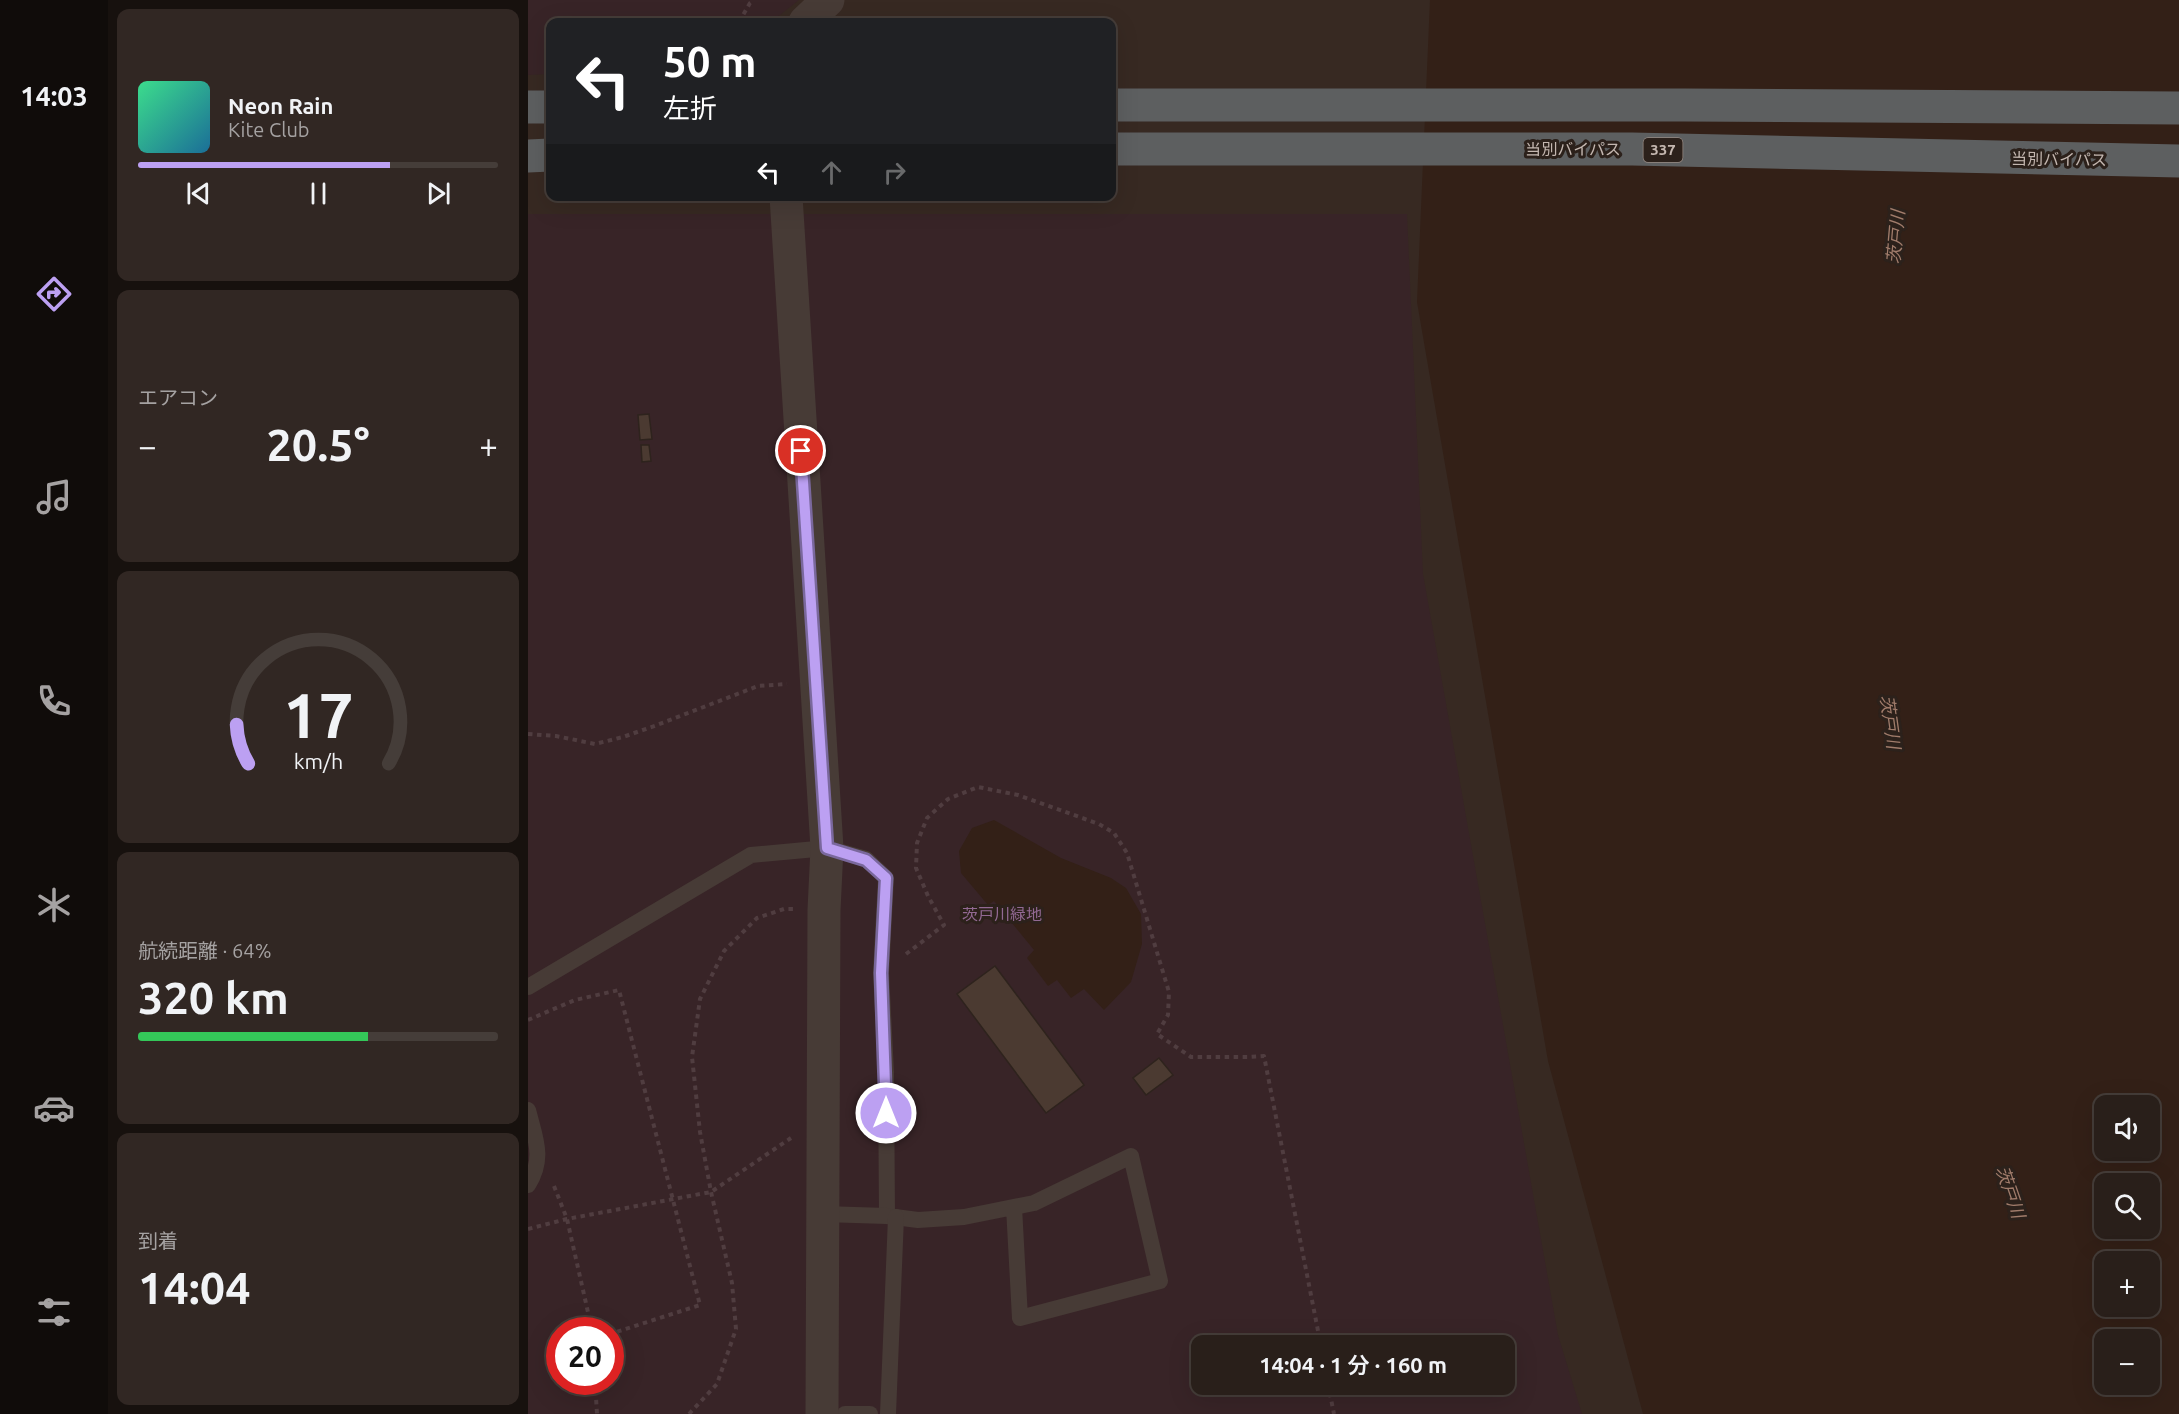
<!DOCTYPE html>
<html lang="ja">
<head>
<meta charset="utf-8">
<style>
	body { margin:0; font-family:Ubuntu,"Noto Sans JP",sans-serif; background:#312723; color:#f1f3f6; height:100vh; display:flex; flex-direction:column; font-size:22px; white-space:nowrap }
	* { box-sizing:border-box; margin:0 }
	p { font-size:20px; color:#a5a2a2 }
	.icon { flex:none; width:33px; height:33px; fill:none; stroke:currentColor; stroke-width:2; stroke-linecap:round; stroke-linejoin:round }
	.map { position:relative; flex:1; overflow:hidden }
	.panel { display:flex; flex-direction:column; gap:9px; padding:9px; background:#17110e; width:420px }
	.panel>* { flex:none }
	.top-card { position:absolute; left:18px; top:18px; width:570px; height:183px; border-radius:12px; box-shadow:0 6px 24px #0002,0 0 0 2px #453d39; background:#202124; color:#fff; overflow:hidden }
	.controls { position:absolute; left:1566px; top:1095px; display:grid; gap:12px }
	.controls a { display:grid; place-items:center; width:66px; height:66px; border-radius:12px; background:#291f1a; box-shadow:0 6px 24px #0002,0 0 0 2px #453d39; font-size:30px }
	.speed { position:absolute; left:18px; top:1317px; display:flex; gap:12px; font-size:30px; font-weight:700; text-align:center }
	.speed>* { display:grid; place-content:center; width:78px; height:78px; border-radius:50%; background:#291f1a; box-shadow:0 6px 24px #0002,0 0 0 2px #453d39; line-height:1 }
	.speed .limit { border:9px solid #d22; background:#fff; color:#111 }
	.pin { position:absolute; display:grid; place-items:center; width:51px; height:51px; color:#fff; margin:-26px; border:3px solid #fff; border-radius:50%; box-shadow:0 2px 6px #0007 }
	.me { position:absolute; width:66px; margin:-33px; rotate:0deg; stroke-linejoin:round; filter:drop-shadow(0 0 4px #0008) }
	.turn { display:flex; align-items:center; gap:21px; height:126px; padding:0 18px; font-size:27px }
	.turn .icon { width:78px; height:78px; stroke-width:2.5 }
	.turn b { display:block; font-size:42px; line-height:51px }
	.lanes { display:flex; align-items:center; height:57px; padding:0 18px; background:#0003; justify-content:center; gap:30px; direction:ltr }
	.lanes .off { opacity:.35 }
	.big { font-size:45px; font-weight:600; line-height:1.1 }
	.panel .tile { flex:1; display:flex; flex-direction:column; justify-content:center; gap:9px; min-width:0; padding:0 21px; border-radius:12px; background:#312723 }
	.panel .dial { align-items:center; gap:0 }
	.dial svg { height:156px; overflow:visible; fill:none; stroke:#453d39; stroke-width:7; stroke-linecap:round; text-anchor:middle }
	.dial text { fill:#f1f3f6; stroke:none }
	.song { display:flex; align-items:center; gap:18px }
	.cover { width:72px; height:72px; border-radius:9px; background:linear-gradient(135deg,hsl(150 70% 55%),hsl(200 70% 35%)) }
	.played { height:6px; border-radius:3px; background:linear-gradient(90deg,#bca0f2 70%,#453d39 70%) }
	.keys { display:flex; justify-content:space-around; direction:ltr }
	.heat { display:flex; justify-content:space-between; align-items:center; font-size:33px; direction:ltr }
	.charge { height:9px; border-radius:4px; background:linear-gradient(90deg,#34c759 64%,#453d39 0) }
	.trip { position:absolute; left:663px; top:1335px; width:324px; height:60px; border-radius:12px; background:#291f1a; box-shadow:0 6px 24px #0002,0 0 0 2px #453d39; font-weight:600; line-height:60px; text-align:center }
	main { display:flex; flex:1; min-height:0 }
	.tabs { display:flex; flex-direction:column; width:108px; justify-content:space-around; align-items:center; background:#100c0a; color:#a5a2a2 }
	.tabs .icon { width:42px; height:42px }
	.tabs .active { color:#bca0f2 }
	.tabs b { font-size:27px; color:#f1f3f6 }
	.map>svg:first-child { display:block }
	.green { fill:#382427; fill-rule:evenodd }
	.water { fill:#332017; fill-rule:evenodd }
	.building { fill:#4b3a31; stroke:#2e231d; stroke-width:1.5 }
	.lines { fill:none; stroke-linecap:round; stroke-linejoin:round }
	.path { stroke:#503d40; stroke-width:4; stroke-dasharray:4.5 4.5; stroke-linecap:butt }
	.service { stroke:#473b36; stroke-width:16 }
	.minor { stroke:#473b36; stroke-width:33 }
	.trunk { stroke:#5d5f60; stroke-width:33 }
	.route-casing { stroke:#7a689d; stroke-width:15 }
	.route { stroke:#bca0f2; stroke-width:10 }
	.labels { text-anchor:middle; stroke-width:6; stroke-linejoin:round; paint-order:stroke }
	.shield { fill:#2c211b; stroke:#968a83; stroke-width:1.5 }
	.shield-label { font-size:15px; font-weight:bold; fill:#c4b7b0 }
	.street-label { font-size:16px; fill:#c4b7b0; stroke:#2c211b }
	.park-label { font-size:16px; fill:#926993; stroke:#2c211b }
	.water-label { font-size:18px; font-style:italic; fill:#a17c6b; stroke:#2c211b }
</style>
</head>
<body>
<main>
<nav class="tabs">
<b>14:03</b>
<svg class="icon active" aria-label="directions" viewBox="0 0 24 24"><path d="M12 3l9 9-9 9-9-9zM9 14v-3h6M13 9l2 2-2 2"/></svg>
<svg class="icon" aria-label="music" viewBox="0 0 24 24"><path d="M9 18V5l10-2v13"/><circle cx="6" cy="18" r="3"/><circle cx="16" cy="16" r="3"/></svg>
<svg class="icon" aria-label="phone" viewBox="0 0 24 24"><path d="M5 4h4l2 5-3 2q2 4 5 5l2-3 5 2v4C11 20 4 13 5 4z"/></svg>
<svg class="icon" aria-label="climate" viewBox="0 0 24 24"><path d="M12 3v18M4 7l16 10M4 17L20 7"/></svg>
<svg class="icon" aria-label="car" viewBox="0 0 24 24"><path d="M5 17H2v-5l4-1 3-4h7l3 4 3 1v5h-3M9 17h6M6 11h13"/><circle cx="7" cy="17" r="2"/><circle cx="17" cy="17" r="2"/></svg>
<svg class="icon" aria-label="filters" viewBox="0 0 24 24"><path d="M4 7h16M4 17h16"/><circle cx="9" cy="7" r="2"/><circle cx="15" cy="17" r="2"/></svg>
</nav>
<section class="panel">
<div class="tile">
<div class="song"><i class="cover"></i><div><b>Neon Rain</b><p>Kite Club</p></div></div>
<div class="played"></div>
<div class="keys"><svg class="icon" aria-label="previous" viewBox="0 0 24 24"><path d="M18 5L8 12l10 7zM5 5v14"/></svg><svg class="icon" aria-label="pause" viewBox="0 0 24 24"><path d="M8 5v14M16 5v14"/></svg><svg class="icon" aria-label="next" viewBox="0 0 24 24"><path d="M6 5l10 7-10 7zM19 5v14"/></svg></div>
</div>
<div class="tile"><p>エアコン</p>
<div class="heat"><a>−</a><b class="big">20.5°</b><a>+</a></div>
</div>
<div class="tile dial"><svg viewBox="0 0 100 80">
<path d="M14 69A42 42 0 1 1 86 69"/>
<path d="M14 69A42 42 0 0 1 8 49" stroke="#bca0f2"/>
<text x="50" y="56" font-size="32" font-weight="700">17</text>
<text x="50" y="72" font-size="11">km/h</text>
</svg></div>
<div class="tile"><p>航続距離 · 64%</p><b class="big">320 km</b><div class="charge"></div></div>
<div class="tile"><p>到着</p><b class="big">14:04</b></div>
</section>
<div class="map">
<svg width="1651" height="1414" viewBox="0 0 1651 1414">
	<rect width="100%" height="100%" fill="#372922"/>
	<!-- green -->
	<g class="green">
		<path d="M0,0H271L243,22H22V74L0,75Z"/>
		<path d="M0,214H879L895,574L1030,1335L1054,1414H0ZM32,1330H82V1382H32ZM674,1346H976V1384H674Z"/>
	</g>
	<!-- water -->
	<g class="water">
		<path d="M902,0H1651V1414H1115L1020,1061L889,302ZM1576,1106H1622V1150H1576ZM1576,1184H1622V1228H1576ZM1576,1262H1622V1306H1576ZM1576,1340H1622V1384H1576Z"/>
		<path d="M466,820L533,858L583,878L598,888L613,914L614,944L603,982L576,1010L556,989L543,998L529,980L520,986L499,958L506,950L466,901L460,905L433,873L431,851L444,828Z"/>
	</g>
	<!-- building -->
	<g class="building">
		<path d="M121,414L124,439L112,440L110,415Z"/>
		<path d="M113,445H121L123,461L114,462Z"/>
		<path d="M467,966L556,1085L518,1113L429,994Z"/>
		<path d="M631,1058L645,1075L618,1095L605,1078Z"/>
	</g>
	<g class="lines">
		<!-- path -->
		<g class="path">
			<path d="M211,22L222,3L226,0"/>
			<path d="M0,734L28,736L67,744L95,737L129,725L230,686L259,684"/>
			<path d="M378,954L416,925L400,896L388,868L389,843L399,818L420,799L450,787L490,795L571,824L586,833L599,853L641,992L640,1015L629,1034L663,1057H721L736,1056L793,1346"/>
			<path d="M0,1020L47,1000L91,990L172,1305L82,1334"/>
			<path d="M26,1186L39,1219L64,1330"/>
			<path d="M0,1229L39,1219L183,1192L263,1138"/>
			<path d="M67,1382L69,1414"/>
			<path d="M800,1384L806,1414"/>
			<path d="M161,1414L189,1384L208,1329L204,1283L183,1192L172,1132L164,1057L172,999L196,951L229,918L256,909H265"/>
		</g>
		<!-- service -->
		<g class="service">
			<path d="M0,987L223,855L299,848L338,859L358,878L353,973L358,1072L359,1216L390,1220L436,1217L506,1203L603,1156L632,1281L492,1318L486,1207"/>
			<path d="M0,1110C7,1138 17,1158 0,1185"/>
			<path d="M295,1214L359,1216"/>
			<path d="M317,1414H342"/>
			<path d="M360,1414L368,1217"/>
		</g>
		<!-- minor -->
		<g class="minor">
			<path d="M277,22L300,0"/>
			<path d="M258,196L299,848L296,910L294,1414"/>
		</g>
		<!-- trunk -->
		<g class="trunk">
			<path d="M584,105H1156L1651,108"/>
			<path d="M0,107H22"/>
			<path d="M584,149H1104L1651,161"/>
			<path d="M0,156L22,155"/>
		</g>
	</g>
	<g class="lines">
		<!-- route casing -->
		<g class="route-casing">
			<path id="route" d="M273,451L299,848L338,860L358,878L353,973L358,1113"/>
		</g>
		<!-- route -->
		<use href="#route" class="route"/>
	</g>
	<g class="labels">
		<!-- shield labels -->
		<rect class="shield" x="1115.5" y="138" width="39" height="24" rx="4.5"/>
		<g class="shield-label">
			<text x="1135" y="155">337</text>
		</g>
		<!-- street labels -->
		<g class="street-label">
			<text x="1045" y="155">当別バイパス</text>
			<text transform="translate(1531 159) rotate(1)" y="6">当別バイパス</text>
		</g>
		<!-- park labels -->
		<g class="park-label">
			<text x="474" y="920">茨戸川緑地</text>
		</g>
		<!-- water labels -->
		<g class="water-label">
			<text transform="translate(1368 237) rotate(-85)" y="6">茨戸川</text>
			<text transform="translate(1362 722) rotate(82)" y="6">茨戸川</text>
			<text transform="translate(1482 1192) rotate(71)" y="6">茨戸川</text>
		</g>
	</g>
</svg>
<div class="controls">
<a><svg class="icon" aria-label="sound" viewBox="0 0 24 24"><path d="M4 9h4l5-4v14l-5-4H4zM17 9q2 3 0 6"/></svg></a>
<a><svg class="icon" aria-label="search" viewBox="0 0 24 24"><circle cx="10" cy="10" r="6"/><path d="M15 15l6 6"/></svg></a>
<a>+</a>
<a>−</a>
</div>
<div class="speed"><div class="limit">20</div></div>
<div class="pin" style="left:273px;top:451px;background:#d93025"><svg class="icon" aria-label="arrive" viewBox="0 0 24 24"><path d="M6 21V4h12l-3 4 3 4H6"/></svg></div>
<svg class="me" style="left:358px;top:1113px" viewBox="-20 -20 40 40"><circle r="17" fill="#bca0f2" stroke="#fff" stroke-width="3"/><path d="M0-11L8 9 0 5-8 9z" fill="#fff"/></svg>
<div class="trip">14:04 · 1 分 · 160 m</div>
<div class="top-card">
<div class="turn"><svg class="icon" aria-label="left" viewBox="0 0 24 24"><path d="M17 20v-9H6M10 6l-5 5 5 5"/></svg><div><b>50 m</b>左折</div></div>
<div class="lanes"><svg class="icon" aria-label="left" viewBox="0 0 24 24"><path d="M17 20v-9H6M10 6l-5 5 5 5"/></svg><svg class="icon off" aria-label="ahead" viewBox="0 0 24 24"><path d="M12 20V5M6 11l6-6 6 6"/></svg><svg class="icon off" aria-label="right" viewBox="0 0 24 24"><path d="M7 20v-9h11M14 6l5 5-5 5"/></svg></div>
</div>
</div>
</main>
</body>
</html>
